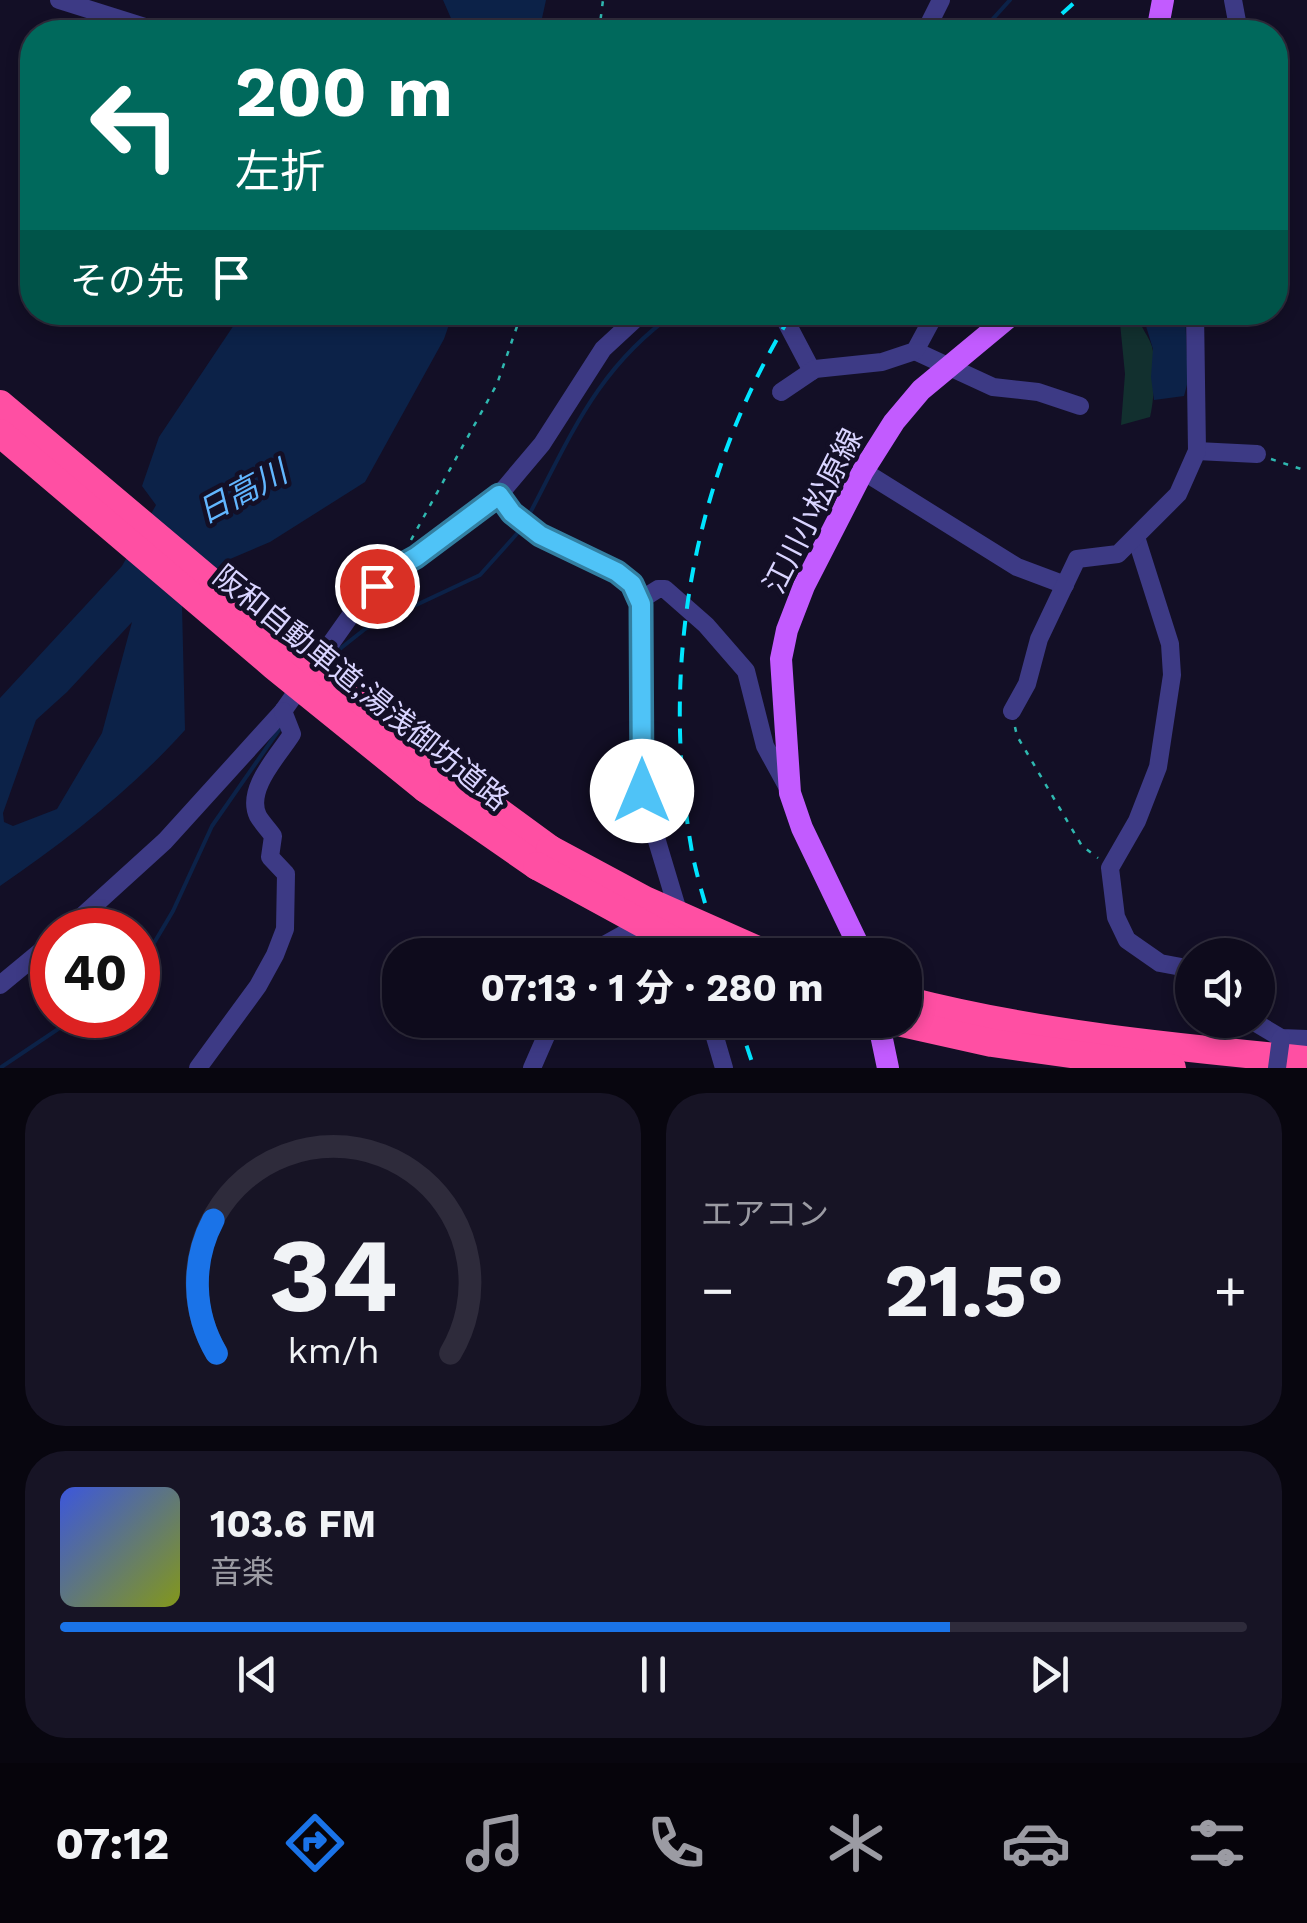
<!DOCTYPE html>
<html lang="ja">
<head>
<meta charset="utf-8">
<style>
	body { margin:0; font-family:"Work Sans","Noto Sans JP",sans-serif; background:#171425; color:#f1f3f6; height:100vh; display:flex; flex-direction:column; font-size:38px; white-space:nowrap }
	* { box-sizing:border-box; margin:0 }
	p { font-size:32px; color:#9b9ba3 }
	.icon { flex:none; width:55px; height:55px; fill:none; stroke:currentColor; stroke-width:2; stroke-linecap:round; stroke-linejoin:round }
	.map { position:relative; height:1068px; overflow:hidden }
	.details { display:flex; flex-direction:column; gap:25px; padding:25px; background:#08060f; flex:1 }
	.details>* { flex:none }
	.hud { position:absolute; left:20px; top:20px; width:1268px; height:305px; border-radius:40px; box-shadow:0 5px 15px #0003,0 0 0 2px #2e2b3b; background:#00695c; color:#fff; overflow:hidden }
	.controls { position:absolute; left:1175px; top:938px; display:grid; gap:20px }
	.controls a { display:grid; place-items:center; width:100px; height:100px; border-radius:50%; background:#0e0b1c; box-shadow:0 5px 15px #0003,0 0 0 2px #2e2b3b; font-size:50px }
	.speed { position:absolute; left:30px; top:908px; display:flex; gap:20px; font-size:50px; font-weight:700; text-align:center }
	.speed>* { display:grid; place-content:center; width:130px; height:130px; border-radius:50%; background:#0e0b1c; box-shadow:0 5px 15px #0003,0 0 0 2px #2e2b3b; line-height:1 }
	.speed .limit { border:15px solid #d22; background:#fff; color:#111 }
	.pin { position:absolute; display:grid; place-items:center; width:85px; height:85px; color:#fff; margin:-42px; border:5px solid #fff; border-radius:50%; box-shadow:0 2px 10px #0007 }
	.me { position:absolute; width:110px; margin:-55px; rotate:0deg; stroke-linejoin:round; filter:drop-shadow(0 0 8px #0008) }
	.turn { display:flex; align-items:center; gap:35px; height:210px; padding:0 50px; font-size:45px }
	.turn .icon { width:130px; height:130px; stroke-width:2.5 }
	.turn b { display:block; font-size:70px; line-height:85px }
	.then { display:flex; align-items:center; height:95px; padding:0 50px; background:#0003; gap:20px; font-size:38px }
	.big { font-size:75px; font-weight:700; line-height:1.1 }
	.details .card { flex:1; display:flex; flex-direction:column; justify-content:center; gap:15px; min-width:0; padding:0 35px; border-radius:40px; background:#171425 }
	.details .dial { align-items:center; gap:0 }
	.dial svg { height:260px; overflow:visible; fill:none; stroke:#2e2b3b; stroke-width:7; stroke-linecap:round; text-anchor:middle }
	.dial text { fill:#f1f3f6; stroke:none }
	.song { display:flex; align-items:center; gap:30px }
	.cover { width:120px; height:120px; border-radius:15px; background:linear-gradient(135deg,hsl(230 70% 55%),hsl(70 70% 35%)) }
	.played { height:10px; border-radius:5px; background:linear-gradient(90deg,#1a73e8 75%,#2e2b3b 75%) }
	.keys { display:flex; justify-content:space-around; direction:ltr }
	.heat { display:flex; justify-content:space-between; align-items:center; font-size:55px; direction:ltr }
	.details .tiles { flex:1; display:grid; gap:25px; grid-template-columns:1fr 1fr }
	.card:last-child { grid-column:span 2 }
	.trip { position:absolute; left:382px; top:938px; width:540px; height:100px; border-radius:40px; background:#0e0b1c; box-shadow:0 5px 15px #0003,0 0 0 2px #2e2b3b; font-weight:700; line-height:100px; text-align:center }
	.tab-bar { display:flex; height:160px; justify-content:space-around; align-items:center; background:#06040b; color:#9b9ba3 }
	.tab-bar .icon { width:70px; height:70px }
	.tab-bar .active { color:#1a73e8 }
	.tab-bar b { font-size:45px; color:#f1f3f6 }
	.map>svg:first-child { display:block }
	.green { fill:#12302f }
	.water { fill:#0c2248; fill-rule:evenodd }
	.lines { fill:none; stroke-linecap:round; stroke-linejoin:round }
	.stream { stroke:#0c2248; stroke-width:4 }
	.path { stroke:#2fb8b0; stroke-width:2.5; stroke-dasharray:5 8; stroke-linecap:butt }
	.minor { stroke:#3d3a85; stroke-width:18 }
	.major { stroke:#c25bff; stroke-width:22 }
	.highway { stroke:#ff4fa3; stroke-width:28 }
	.rail { stroke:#00e5ff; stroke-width:4; stroke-dasharray:15 12; stroke-linecap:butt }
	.minor-bridge { stroke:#3d3a85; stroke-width:18 }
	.highway-bridge { stroke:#ff4fa3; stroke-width:28 }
	.route-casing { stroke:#337fa1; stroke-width:25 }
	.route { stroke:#4fc3f7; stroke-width:18 }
	.labels { text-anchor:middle; stroke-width:9; stroke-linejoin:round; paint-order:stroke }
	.street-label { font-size:30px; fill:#d9d4ff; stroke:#130f26 }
	.water-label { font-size:32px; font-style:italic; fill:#62b6ff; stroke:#130f26 }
</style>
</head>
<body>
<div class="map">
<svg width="1307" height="1068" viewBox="0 0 1307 1068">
	<rect width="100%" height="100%" fill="#130f26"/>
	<!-- green -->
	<path class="green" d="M1119,313H1138C1139,328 1151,337 1153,351C1156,366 1154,402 1150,417L1121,425L1125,374Z"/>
	<!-- water -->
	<g class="water">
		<path d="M443,0H546L539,32H457Z"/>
		<path d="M242,313H453L444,339L365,482L270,542L223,562L182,606L185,730C131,790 67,840 0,886V698L122,566L156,505L142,486L159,437ZM132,622L102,733L57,809L13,826L4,822L3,813L36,720L67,692Z"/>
		<path d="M1142,313H1185L1188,381L1184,396L1154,400L1151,377L1153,349Z"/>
	</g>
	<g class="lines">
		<!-- stream -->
		<g class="stream">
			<path d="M981,32L1010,0"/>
			<path d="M529,515C572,433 598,367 676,312"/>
			<path d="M329,663L341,648L365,629L480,575L522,528"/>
			<path d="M138,970L173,911L212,826L281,727"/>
			<path d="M0,1068L79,1015"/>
		</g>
		<!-- path -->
		<g class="path">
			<path d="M599,32L603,0"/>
			<path d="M1271,459L1307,471"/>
			<path d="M411,540L497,384L522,312"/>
			<path d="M1015,727L1017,736L1082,846L1098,858"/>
		</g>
		<!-- minor -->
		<g class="minor">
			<path d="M59,0L161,32"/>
			<path d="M1233,0L1239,32"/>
			<path d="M925,32L941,0"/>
			<path d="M781,312L812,371"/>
			<path d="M978,312L1000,325"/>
			<path d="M915,351L993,387L1038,392L1080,406"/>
			<path d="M781,392L815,369L882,362L915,351L936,312"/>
			<path d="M1197,451L1257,454"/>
			<path d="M863,471L1017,567L1065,585"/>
			<path d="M499,495L512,513L540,535L617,572L632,584L641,604L642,791L681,921"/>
			<path d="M1136,537L1170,644L1172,675L1158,767L1137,821L1110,868L1116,917L1127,940L1160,963L1192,969"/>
			<path d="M639,601L658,589H665L706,625L746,671L765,746L788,788"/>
			<path d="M1012,711L1027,684L1039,639L1077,559L1118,554L1178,494L1197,451L1195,312"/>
			<path d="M67,930L165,841L283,711L358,605L395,568L415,557L499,495L542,444L603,349L643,312"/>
			<path d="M586,955L649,920"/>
			<path d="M0,985L52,942"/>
			<path d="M710,1020L724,1068"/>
			<path d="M1251,1020L1281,1038L1307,1039"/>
			<path d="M198,1068L258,986L275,955L285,929L286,874L270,857L273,836C269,830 262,823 258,816C245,789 279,755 292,734L283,711"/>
			<path d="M532,1068L553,1020"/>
		</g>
		<!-- major -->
		<g class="major">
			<path d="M1157,32L1163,0"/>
			<path d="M863,955L802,828L790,793L781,659L787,630L804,586L863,471L894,422L921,390L1015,312"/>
			<path d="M878,1020L888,1068"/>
		</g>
		<!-- highway -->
		<g class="highway">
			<path d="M386,729L550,849"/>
			<path d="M426,789L537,866"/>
			<path d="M905,1000C1037,1034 1172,1047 1307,1060"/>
			<path d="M889,1020L992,1043L1172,1068"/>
		</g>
		<!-- rail -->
		<g class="rail">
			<path d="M1042,32L1077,0"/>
			<path d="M720,955C711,921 699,887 692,852C659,665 693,474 793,312"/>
			<path d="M738,1020L754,1068"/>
		</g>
		<!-- minor-bridge -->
		<path class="minor-bridge" d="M1277,1068L1281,1038"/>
		<!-- highway-bridge -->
		<g class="highway-bridge">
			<path d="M0,404L386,729"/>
			<path d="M0,433L274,666L426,789"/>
			<path d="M550,849L645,900L769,955"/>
			<path d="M537,866L669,938L708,955"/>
		</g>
	</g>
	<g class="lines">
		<!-- route casing -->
		<g class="route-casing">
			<path id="route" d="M377,586L396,568L416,557L499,495L512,513L540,535L617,572L632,584L641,604L642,791"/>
		</g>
		<!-- route -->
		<use href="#route" class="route"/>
	</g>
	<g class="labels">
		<!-- street labels -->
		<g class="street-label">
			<text transform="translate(813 511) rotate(-63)" y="10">江川小松原線</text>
			<text transform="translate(361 688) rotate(39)" y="10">阪和自動車道;湯浅御坊道路</text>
		</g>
		<!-- water labels -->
		<g class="water-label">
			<text transform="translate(242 492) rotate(-28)" y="11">日高川</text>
		</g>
	</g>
</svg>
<div class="controls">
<a><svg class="icon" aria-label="sound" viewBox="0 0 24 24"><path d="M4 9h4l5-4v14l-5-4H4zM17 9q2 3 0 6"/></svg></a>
</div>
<div class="speed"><div class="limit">40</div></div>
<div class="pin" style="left:377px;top:586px;background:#d93025"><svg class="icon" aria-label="arrive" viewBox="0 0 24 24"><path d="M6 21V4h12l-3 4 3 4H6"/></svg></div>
<svg class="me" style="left:642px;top:791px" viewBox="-20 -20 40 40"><circle r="19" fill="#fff"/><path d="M0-13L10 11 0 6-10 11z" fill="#4fc3f7"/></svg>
<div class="trip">07:13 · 1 分 · 280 m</div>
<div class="hud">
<div class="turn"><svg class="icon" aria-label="left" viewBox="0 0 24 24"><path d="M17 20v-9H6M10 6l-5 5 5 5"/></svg><div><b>200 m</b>左折</div></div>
<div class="then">その先<svg class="icon" aria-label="arrive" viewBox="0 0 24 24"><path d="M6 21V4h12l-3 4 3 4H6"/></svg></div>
</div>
</div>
<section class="details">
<div class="tiles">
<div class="card dial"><svg viewBox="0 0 100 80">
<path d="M14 69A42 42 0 1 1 86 69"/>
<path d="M14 69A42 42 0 0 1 13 28" stroke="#1a73e8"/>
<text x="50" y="56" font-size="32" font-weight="700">34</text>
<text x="50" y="72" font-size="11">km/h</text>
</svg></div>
<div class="card"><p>エアコン</p>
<div class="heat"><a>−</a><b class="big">21.5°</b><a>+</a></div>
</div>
<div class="card">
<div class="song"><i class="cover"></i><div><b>103.6 FM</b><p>音楽</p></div></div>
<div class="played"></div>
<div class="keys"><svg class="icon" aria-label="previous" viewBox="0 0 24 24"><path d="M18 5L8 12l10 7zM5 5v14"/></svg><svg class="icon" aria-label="pause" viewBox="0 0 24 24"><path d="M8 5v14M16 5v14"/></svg><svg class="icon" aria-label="next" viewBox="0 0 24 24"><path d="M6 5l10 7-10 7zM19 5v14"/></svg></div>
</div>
</div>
</section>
<nav class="tab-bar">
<b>07:12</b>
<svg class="icon active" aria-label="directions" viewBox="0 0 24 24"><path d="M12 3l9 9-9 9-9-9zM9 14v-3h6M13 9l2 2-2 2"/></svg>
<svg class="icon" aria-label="music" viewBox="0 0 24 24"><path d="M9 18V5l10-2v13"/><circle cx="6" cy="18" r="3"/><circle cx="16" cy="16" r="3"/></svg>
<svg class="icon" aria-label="phone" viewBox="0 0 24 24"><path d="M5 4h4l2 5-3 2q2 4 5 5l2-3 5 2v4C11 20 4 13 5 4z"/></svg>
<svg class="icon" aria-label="climate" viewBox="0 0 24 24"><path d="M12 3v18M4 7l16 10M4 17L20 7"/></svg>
<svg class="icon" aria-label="car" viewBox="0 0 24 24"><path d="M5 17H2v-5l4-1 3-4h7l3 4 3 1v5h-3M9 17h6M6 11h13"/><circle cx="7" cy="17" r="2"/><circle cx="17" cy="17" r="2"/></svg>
<svg class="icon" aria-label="filters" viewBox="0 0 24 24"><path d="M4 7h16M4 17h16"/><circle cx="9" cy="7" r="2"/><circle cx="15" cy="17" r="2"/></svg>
</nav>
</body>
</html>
